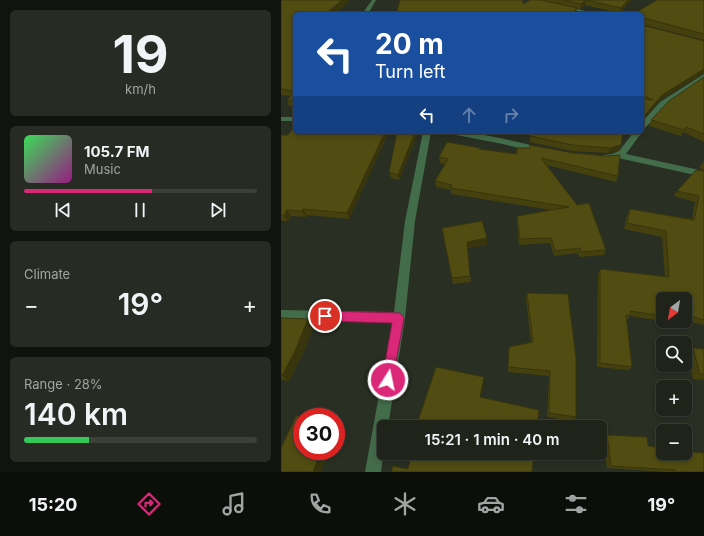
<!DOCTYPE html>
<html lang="en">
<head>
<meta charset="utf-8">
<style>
	body { margin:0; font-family:Inter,sans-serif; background:#272b23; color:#f1f3f6; height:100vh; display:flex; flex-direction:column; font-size:15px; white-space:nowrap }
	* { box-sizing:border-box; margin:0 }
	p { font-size:13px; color:#a1a4a2 }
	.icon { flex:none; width:22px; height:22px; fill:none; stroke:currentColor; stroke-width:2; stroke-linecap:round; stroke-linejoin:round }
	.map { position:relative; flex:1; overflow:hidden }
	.panel { display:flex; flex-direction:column; gap:10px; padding:10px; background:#11130e; width:281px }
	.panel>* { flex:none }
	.banner { position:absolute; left:12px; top:12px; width:351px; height:122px; border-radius:6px; box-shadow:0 2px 6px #0003,0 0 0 1px #3c4039; background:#1a4fa0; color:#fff; overflow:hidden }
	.needle { width:26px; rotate:211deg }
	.controls { position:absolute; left:375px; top:292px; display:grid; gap:8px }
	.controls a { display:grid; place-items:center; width:36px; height:36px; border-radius:6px; background:#1f231a; box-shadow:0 2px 6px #0003,0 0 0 1px #3c4039; font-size:20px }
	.speed { position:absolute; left:12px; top:408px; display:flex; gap:8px; font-size:20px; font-weight:700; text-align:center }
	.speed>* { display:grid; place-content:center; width:52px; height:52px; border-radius:50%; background:#1f231a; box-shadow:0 2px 6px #0003,0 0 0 1px #3c4039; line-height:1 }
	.speed .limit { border:6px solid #d22; background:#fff; color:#111 }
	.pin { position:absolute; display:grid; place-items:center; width:34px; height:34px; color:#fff; margin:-17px; border:2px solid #fff; border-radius:50%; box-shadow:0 1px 4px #0007 }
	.me { position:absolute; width:44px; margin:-22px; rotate:10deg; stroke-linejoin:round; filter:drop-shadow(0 0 3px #0008) }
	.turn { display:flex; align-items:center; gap:14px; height:84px; padding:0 16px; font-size:18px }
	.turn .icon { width:52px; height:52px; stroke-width:2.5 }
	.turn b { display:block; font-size:28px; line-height:34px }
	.lanes { display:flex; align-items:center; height:38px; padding:0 16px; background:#0003; justify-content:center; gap:20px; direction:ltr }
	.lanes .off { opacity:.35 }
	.big { font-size:30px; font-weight:600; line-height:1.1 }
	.panel .widget { flex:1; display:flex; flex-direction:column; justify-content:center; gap:6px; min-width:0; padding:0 14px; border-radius:6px; background:#272b23 }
	.panel .dial { align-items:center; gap:0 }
	.dial b { font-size:52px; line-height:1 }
	.song { display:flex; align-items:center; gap:12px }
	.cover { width:48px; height:48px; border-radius:6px; background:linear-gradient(135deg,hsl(130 70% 55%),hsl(310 70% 35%)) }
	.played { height:4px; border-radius:2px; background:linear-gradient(90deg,#db2777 55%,#3c4039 55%) }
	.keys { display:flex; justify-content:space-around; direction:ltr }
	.heat { display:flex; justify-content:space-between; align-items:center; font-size:22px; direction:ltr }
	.charge { height:6px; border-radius:3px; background:linear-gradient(90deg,#34c759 28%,#3c4039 0) }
	.trip { position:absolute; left:96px; top:420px; width:230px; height:40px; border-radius:6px; background:#1f231a; box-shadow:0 2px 6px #0003,0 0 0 1px #3c4039; font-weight:600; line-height:40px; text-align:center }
	.dock { display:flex; height:64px; justify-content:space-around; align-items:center; background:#0c0e0a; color:#a1a4a2 }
	.dock .icon { width:28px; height:28px }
	.dock .active { color:#db2777 }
	.dock b { font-size:18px; color:#f1f3f6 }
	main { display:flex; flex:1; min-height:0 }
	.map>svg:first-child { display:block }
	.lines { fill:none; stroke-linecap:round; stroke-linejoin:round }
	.minor { fill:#436c4a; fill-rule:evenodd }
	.wall { fill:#45410f }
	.shaded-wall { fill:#38350d }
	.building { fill:#504c12; stroke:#38350d }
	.route { fill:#db2777; stroke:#8e194d }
</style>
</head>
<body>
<main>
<section class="panel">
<div class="widget dial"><b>19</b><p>km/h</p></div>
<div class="widget">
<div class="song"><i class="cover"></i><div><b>105.7 FM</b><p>Music</p></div></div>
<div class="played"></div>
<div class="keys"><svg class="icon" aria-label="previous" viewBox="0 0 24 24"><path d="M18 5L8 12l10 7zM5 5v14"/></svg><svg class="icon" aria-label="pause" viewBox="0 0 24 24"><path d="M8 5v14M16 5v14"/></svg><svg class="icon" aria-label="next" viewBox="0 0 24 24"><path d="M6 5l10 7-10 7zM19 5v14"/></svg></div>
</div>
<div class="widget"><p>Climate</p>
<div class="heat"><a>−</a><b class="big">19°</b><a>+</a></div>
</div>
<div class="widget"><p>Range · 28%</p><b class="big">140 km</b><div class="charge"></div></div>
</section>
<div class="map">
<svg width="423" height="472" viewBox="0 0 423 472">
	<rect width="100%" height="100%" fill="#292f23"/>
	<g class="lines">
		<!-- minor -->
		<g class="minor">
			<path d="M91,0H95L87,14H81Z"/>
			<path d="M281,5L312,13L313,14H303L279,8L278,7Z"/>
			<path d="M423,74V79L385,106L364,128H361V122L379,102Z"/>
			<rect x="0" y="117" width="14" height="4"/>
			<path d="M142,132H150L134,221L124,318L107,427H103V450L100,472H84L111,323L0,320V310L113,312L124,221Z"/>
			<path d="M166,132C200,132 233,141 265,149L266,151L262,154L222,144L170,134Z"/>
			<path d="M353,132H361L345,154L423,171V177L337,158L322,159L321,157L322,155L331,154L338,151Z"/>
		</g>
	</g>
	<!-- wall -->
	<g class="wall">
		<path d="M0,0H69L53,14H14V107L8,106L6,100L9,96L0,95Z"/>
		<path d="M261,0H350L339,13L304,5L299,9L296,8L295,14L243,4Z"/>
		<path d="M423,0V40L361,24V25L423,41V73L378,101L361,121V14Z"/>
		<path d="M423,77V142L402,132L400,136L368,126L370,120Z"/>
		<path d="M14,132H108L68,219L26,215L25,217L10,216L7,221H0V135H7Z"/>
		<path d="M116,132H137L118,180L110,178L108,172Z"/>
		<path d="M249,132H347L346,134L342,133L338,151L327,153L291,151L249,142Z"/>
		<path d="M249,145L337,176L335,182L266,165L325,250L323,255L298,257L297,253L273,256L269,243L238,245L236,221V216L270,210L170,194V190L155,187L154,181L164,164L159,163L158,157L199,149L235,154L236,148H249Z"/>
		<path d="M423,161V170L418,168L422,163Z"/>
		<path d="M423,171V325L404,321V299H382V319L381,321L349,316L346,320L351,367L347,370L316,367L317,274L319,269L384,277L381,237L343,229L346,215L349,209L411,219L414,202L393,196L396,191Z"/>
		<path d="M162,235L206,245L186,248L190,282L172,284Z"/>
		<path d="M246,293L295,417L292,421L266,417L268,376L227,372L228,347L250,342L245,299Z"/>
		<path d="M0,318L33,325L21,356L8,381L0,380Z"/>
		<path d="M412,348L423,349V380L412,379L406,354Z"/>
		<path d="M326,435L367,446L423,472H384L326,468L322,438Z"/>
	</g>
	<!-- shaded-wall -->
	<g class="shaded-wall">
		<path d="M61,0H69L53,14H45Z"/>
		<path d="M305,0L304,5L299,9L300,4Z"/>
		<path d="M347,0H350L339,13L340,8Z"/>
		<path d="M296,8L295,14H291Z"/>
		<path d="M423,69V73L378,101L361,121L362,117L381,95Z"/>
		<path d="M104,132H108L68,219L66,213Z"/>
		<path d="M134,132H137L118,180L117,175Z"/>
		<path d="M340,145L338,151L327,153L329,148Z"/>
		<path d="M22,209L26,215L25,217L21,211Z"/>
		<path d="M6,210L10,216L7,221L3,216Z"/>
		<path d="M206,238V245L186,248V242Z"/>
		<path d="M27,319L33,325L21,356L8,381L1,376Z"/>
		<path d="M203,377V382L199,401V397Z"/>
		<path d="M55,426L57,427L55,433Z"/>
		<path d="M40,451H48L40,472H32Z"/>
	</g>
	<!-- building -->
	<g class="building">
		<path d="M0,0H61L45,14H14V101L6,100L14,91L0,89Z"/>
		<path d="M119,0H241L243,4L249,0H260L296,8L291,14H115Z"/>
		<path d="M281,0H304L300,4Z"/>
		<path d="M305,0H347L340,8Z"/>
		<path d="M376,0H423V34L363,18L361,20V25L423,41V69L381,95L362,117H361V99L372,100L361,95V14H352Z"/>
		<path d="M423,77V134L405,127L403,130L370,120L388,101Z"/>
		<path d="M14,125V132H104L66,213L22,209L21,211L6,210L3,216L0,215V135H7Z"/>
		<path d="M116,132H134L117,175L108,172Z"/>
		<path d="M249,132H342L340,145L329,148L292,145L249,136Z"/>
		<path d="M166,142L199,148L198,149L236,154V148H249V145L292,153L326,156L339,155L337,176L260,158L296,205L308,203L325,250L300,252L299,248L274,251L270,238L239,239L236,216L288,207L170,188L171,185L154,181L167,159L158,157Z"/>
		<path d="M415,170L423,171V320L404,315V299H382V316L349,311V316L345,315L351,367L319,363V269L388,277L385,231L346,223L349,209L413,220L418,196L396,191Z"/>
		<path d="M201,221L206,238L186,242L189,276L171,278L161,228Z"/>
		<path d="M246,293L287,294L295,358V417L268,413L269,371L227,367L228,347L252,342Z"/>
		<path d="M0,318L27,319L14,351L1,376H0Z"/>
		<path d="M412,348L423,349V374H419Z"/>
		<path d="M155,367L203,377L199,397L258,410L256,427H135Z"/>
		<path d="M15,416L21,417V451H40L32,472H0V448Z"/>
		<path d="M326,435L366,437L367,446L382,448V453H404V451L423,453V472H394V470L330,466Z"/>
		<path d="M131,453H253L251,472H110L112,466L127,469Z"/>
	</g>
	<!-- route -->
	<path class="route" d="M44,311L118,313L121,315L123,318L111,384L107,386L103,384L101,380L111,323L44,321L40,320L39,316L40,313Z"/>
</svg>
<div class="controls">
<a><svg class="needle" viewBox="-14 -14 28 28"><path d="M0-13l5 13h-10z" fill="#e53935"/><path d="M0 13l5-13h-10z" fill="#a1a4a2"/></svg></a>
<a><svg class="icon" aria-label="search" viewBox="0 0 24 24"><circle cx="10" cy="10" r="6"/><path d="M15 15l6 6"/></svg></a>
<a>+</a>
<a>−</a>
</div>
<div class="speed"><div class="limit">30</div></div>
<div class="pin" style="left:44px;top:316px;background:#d93025"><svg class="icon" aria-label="arrive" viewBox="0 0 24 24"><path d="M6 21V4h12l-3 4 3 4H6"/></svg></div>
<svg class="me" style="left:107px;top:380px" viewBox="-20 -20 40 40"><circle r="17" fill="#db2777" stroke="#fff" stroke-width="3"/><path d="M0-11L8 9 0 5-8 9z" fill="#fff"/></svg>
<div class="trip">15:21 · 1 min · 40 m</div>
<div class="banner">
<div class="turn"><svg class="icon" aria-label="left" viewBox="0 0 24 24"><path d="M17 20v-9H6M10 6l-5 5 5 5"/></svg><div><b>20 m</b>Turn left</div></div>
<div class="lanes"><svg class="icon" aria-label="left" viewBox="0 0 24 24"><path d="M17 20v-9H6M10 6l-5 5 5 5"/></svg><svg class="icon off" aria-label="ahead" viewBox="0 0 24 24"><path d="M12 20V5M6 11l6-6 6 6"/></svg><svg class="icon off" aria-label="right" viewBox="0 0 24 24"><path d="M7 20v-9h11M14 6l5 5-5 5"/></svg></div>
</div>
</div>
</main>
<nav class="dock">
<b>15:20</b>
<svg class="icon active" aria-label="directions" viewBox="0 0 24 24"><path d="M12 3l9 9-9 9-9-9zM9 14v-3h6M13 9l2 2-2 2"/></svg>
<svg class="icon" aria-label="music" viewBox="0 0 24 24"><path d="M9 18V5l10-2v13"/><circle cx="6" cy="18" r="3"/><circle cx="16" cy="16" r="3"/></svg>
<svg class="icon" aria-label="phone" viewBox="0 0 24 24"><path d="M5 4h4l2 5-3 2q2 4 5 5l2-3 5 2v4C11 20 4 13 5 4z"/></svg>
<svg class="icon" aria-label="climate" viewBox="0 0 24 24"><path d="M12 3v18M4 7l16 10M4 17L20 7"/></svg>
<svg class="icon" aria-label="car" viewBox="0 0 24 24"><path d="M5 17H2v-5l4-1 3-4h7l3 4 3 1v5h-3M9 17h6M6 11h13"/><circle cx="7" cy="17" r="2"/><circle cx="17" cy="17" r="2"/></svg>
<svg class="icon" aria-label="filters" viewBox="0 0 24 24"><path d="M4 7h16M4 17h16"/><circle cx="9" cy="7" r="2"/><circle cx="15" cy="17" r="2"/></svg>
<b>19°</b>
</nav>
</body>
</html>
